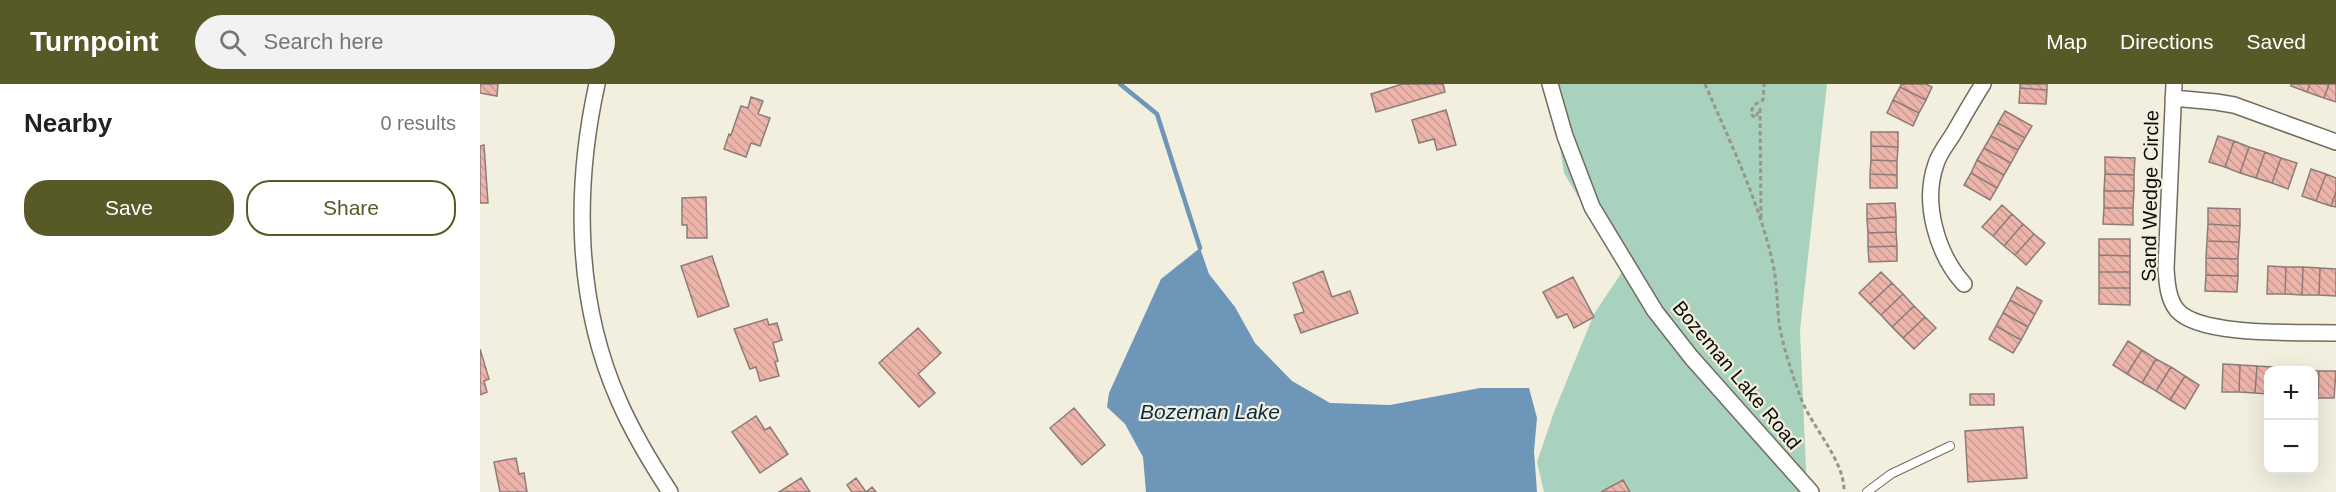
<!DOCTYPE html>
<html lang="en">
<head>
<meta charset="utf-8">
<style>
	:root { --surface:#fff; --page:#f2f2f2; --text:#222; --muted:#767676; --line:#e0e0e0; --accent:#575a27 }
	body { margin:0; font-family:Arial,sans-serif; background:var(--page); color:var(--text) }
	.controls { position:absolute; right:18px; bottom:18px; display:grid; overflow:hidden; border-radius:12px; box-shadow:0 6px 24px #0002 }
	.controls button { width:54px; height:54px; display:grid; place-items:center; padding:0; border:0; border-bottom:2px solid var(--line); background:var(--surface); color:var(--text); font:30px sans-serif }
	.list { margin:0; padding:0; list-style:none }
	h2 { display:flex; justify-content:space-between; align-items:center; height:78px; margin:0; padding:0 24px; font-size:26px }
	h2 small { font-size:20px; font-weight:400; color:var(--muted) }
	.actions { display:flex; gap:12px; padding:18px 24px }
	.actions a { flex:1; padding:14px 0; border:2px solid var(--accent); border-radius:24px; text-align:center; font-size:21px; color:var(--accent) }
	.actions .main { background:var(--accent); color:#fff }
	.icon { flex:none; width:33px; height:33px; fill:none; stroke:currentColor; stroke-width:2; stroke-linecap:round; stroke-linejoin:round }
	.map { position:relative; flex:none; width:1856px; height:408px; overflow:hidden }
	header { display:flex; align-items:center; gap:36px; box-sizing:border-box; height:84px; padding:0 30px; background:var(--accent); color:#fff }
	header strong { font-size:28px }
	nav { display:flex; gap:33px; margin-inline-start:auto; font-size:21px }
	.search { width:420px; height:54px; background:var(--page); display:flex; align-items:center; gap:15px; box-sizing:border-box; padding:0 21px; border-radius:33px; color:var(--muted); font-size:22px }
	main { display:flex }
	aside { flex:1; background:var(--surface) }
	.map>svg:first-child { display:block }
	.green { fill:#a8d1be }
	.water { fill:#6d96b8 }
	.lines { fill:none; stroke-linecap:round; stroke-linejoin:round }
	.stream { stroke:#6d96b8; stroke-width:4.5 }
	.building { fill:url(#building-back-hatch); stroke:#8d7c79; stroke-width:1.5 }
	.service-casing { stroke:#706d5f; stroke-width:10 }
	.minor-casing { stroke:#706d5f; stroke-width:18 }
	.path { stroke:#98968a; stroke-width:3; stroke-dasharray:4.5 3; stroke-linecap:butt }
	.service { stroke:#fff; stroke-width:8 }
	.minor { stroke:#fff; stroke-width:15 }
	.labels { text-anchor:middle; dominant-baseline:central; stroke-width:4.5; stroke-linejoin:round; paint-order:stroke }
	.street-label { font-size:20px; fill:#0d0c07; stroke:#f2efdf }
	.water-label { font-size:21px; font-style:italic; fill:#092c44; stroke:#f2efdf }
</style>
</head>
<body>
<header>
<strong>Turnpoint</strong>
<div class="search"><svg class="icon" aria-label="search" viewBox="0 0 24 24"><circle cx="10" cy="10" r="6"/><path d="M15 15l6 6"/></svg>Search here</div>
<nav><a>Map</a><a>Directions</a><a>Saved</a></nav>
</header>
<main>
<aside>
<h2>Nearby<small>0 results</small></h2>
<ul class="list">
</ul>
<div class="actions"><a class="main">Save</a><a>Share</a></div>
</aside>
<div class="map">
<svg width="1856" height="408" viewBox="0 0 1856 408">
	<defs>
		<pattern id="building-back-hatch" width="6" height="6" patternUnits="userSpaceOnUse" patternTransform="scale(1.5)"><rect width="6" height="6" fill="#edb4aa"/><path d="M-1 5l2 2M0 0l6 6M5-1l2 2" fill="none" stroke="#ca9a91"/></pattern>
	</defs>
	<rect width="100%" height="100%" fill="#f2efdf"/>
	<path class="green" d="M1070,0H1347L1320,246L1327,408H1064L1057,378L1074,328L1114,230L1142,188L1084,89Z"/>
	<path class="water" d="M720,164L729,190L755,223L775,259L812,297L850,319L910,321L1000,304H1049L1057,334L1054,367L1057,408H666L663,373L645,340L627,323L629,309L681,195Z"/>
	<g class="lines">
		<path class="stream" d="M640,0L677,30L720,164"/>
	</g>
	<path class="building" d="M0,0H18L17,12L0,9Z
		M963,0L965,8L896,28L891,10L922,0Z
		M1421,0H1446L1452,3L1446,16L1420,3Z
		M1540,0H1567V6L1540,4Z
		M1811,0H1830L1827,8L1811,2Z
		M1830,0H1849L1844,14L1827,8Z
		M1849,0H1856V18L1844,14Z
		M1420,3L1446,16L1439,29L1413,16Z
		M1540,4L1567,6L1566,20L1539,19Z
		M271,13L283,17L278,30L290,34L280,62L271,59L266,73L244,65L249,50L251,51L261,22L268,24Z
		M1413,16L1439,29L1433,42L1407,29Z
		M966,26L976,61L957,66L954,55L939,59L932,36Z
		M1525,27L1552,42L1545,54L1518,39Z
		M1518,39L1545,54L1538,66L1511,52Z
		M1391,48H1418V63L1391,62Z
		M1511,52L1538,66L1531,79L1504,64Z
		M1738,52L1754,57L1745,83L1729,78Z
		M1754,57L1769,63L1760,89L1745,83Z
		M4,61L8,119H0V62Z
		M1391,62L1418,63L1417,77L1391,76Z
		M1769,63L1785,68L1776,94L1760,89Z
		M1504,64L1531,79L1524,91L1497,76Z
		M1785,68L1801,74L1792,99L1776,94Z
		M1625,73L1655,74L1654,91L1625,90Z
		M1801,74L1817,79L1808,105L1792,99Z
		M1391,76L1417,77V91L1390,90Z
		M1497,76L1524,91L1517,104L1491,89Z
		M1831,85L1846,90L1836,117L1822,112Z
		M1491,89L1517,104L1510,116L1484,101Z
		M1390,90L1417,91V104H1390Z
		M1625,90L1654,91V107H1624Z
		M1846,90L1856,94V108L1851,122L1836,117Z
		M1624,107H1654L1653,124H1624Z
		M1856,108V123L1851,122Z
		M226,113L227,154H207V141H202V114Z
		M1415,119L1416,133L1387,135V120Z
		M1522,121L1532,130L1513,152L1502,143Z
		M1624,124H1653V141L1623,140Z
		M1728,124L1760,125V142L1728,140Z
		M1532,130L1543,140L1524,162L1513,152Z
		M1416,133V148L1388,149L1387,135Z
		M1543,140L1554,150L1535,171L1524,162Z
		M1728,140L1760,142L1759,158L1727,157Z
		M1416,148L1417,162L1388,163V149Z
		M1554,150L1565,159L1546,181L1535,171Z
		M1619,155H1650V172L1619,171Z
		M1727,157L1759,158L1758,175L1726,174Z
		M1417,162V177L1389,178L1388,163Z
		M1619,171L1650,172V188H1619Z
		M232,172L249,222L218,233L201,182Z
		M1726,174L1758,175V192L1726,191Z
		M1788,182L1806,183L1805,210H1787Z
		M1806,183H1823L1822,211L1805,210Z
		M1823,183L1840,184L1839,211H1822Z
		M1840,184L1856,185V212L1839,211Z
		M843,187L852,213L870,207L878,229L821,249L814,231L824,228L813,199Z
		M1401,188L1412,199L1390,220L1379,209Z
		M1619,188H1650V204H1619Z
		M1726,191L1758,192L1757,208L1725,207Z
		M1093,193L1114,233L1094,244L1087,230L1077,234L1063,208Z
		M1412,199L1423,210L1401,231L1390,220Z
		M1537,203L1562,217L1555,230L1530,216Z
		M1619,204H1650V221L1619,220Z
		M1423,210L1434,222L1412,243L1401,231Z
		M1530,216L1555,230L1548,243L1523,229Z
		M1434,222L1445,233L1423,254L1412,243Z
		M1523,229L1548,243L1541,256L1516,242Z
		M1445,233L1456,244L1434,265L1423,254Z
		M287,235L289,241L297,239L302,256L293,259L298,277L295,278L299,292L280,297L276,283L270,285L254,245Z
		M1516,242L1541,256L1533,269L1509,255Z
		M438,244L461,269L438,290L455,309L439,323L399,279Z
		M1648,257L1662,266L1647,290L1633,281Z
		M0,265L9,295L4,297L7,308L0,311Z
		M1662,266L1676,275L1662,299L1647,290Z
		M1676,275L1691,283L1676,307L1662,299Z
		M1743,280L1760,281L1759,308H1742Z
		M1760,281L1777,282L1775,309L1759,308Z
		M1777,282L1793,283V286H1788V310L1775,309Z
		M1691,283L1705,292L1690,316L1676,307Z
		M1793,283H1810V286H1793Z
		M1822,286L1839,287L1838,314L1834,313V286Z
		M1839,287H1856L1854,314H1838Z
		M1705,292L1719,301L1705,325L1690,316Z
		M1490,310H1514V321H1490Z
		M594,324L625,361L602,381L570,344Z
		M276,332L285,346L290,343L308,370L280,389L252,348Z
		M1543,343L1547,394L1488,398L1485,347Z
		M36,374L39,390L44,389L47,408H20L14,378Z
		M321,394L330,408H299Z
		M376,394L386,408L392,403L396,408H372L367,401Z
		M1143,396L1150,408H1121Z"/>
	<g class="lines">
		<defs>
			<path id="service" d="M1387,408L1411,390L1470,362"/>
			<path id="minor" d="M117,0C94,104 95,218 139,317C153,349 171,379 190,408
				M1070,0L1085,52L1112,123L1175,227L1211,273L1331,408
				M1694,0L1686,185C1687,199 1688,215 1697,226C1720,253 1820,248 1856,249
				M1693,14L1736,18L1754,21L1856,58
				M1484,200C1457,170 1442,119 1456,80C1459,70 1466,61 1472,52C1482,35 1492,17 1503,0"/>
		</defs>
		<use href="#service" class="service-casing"/>
		<use href="#minor" class="minor-casing"/>
		<path class="path" d="M1225,0C1250,58 1279,117 1293,180C1297,199 1297,219 1299,239C1303,263 1311,286 1319,309C1329,341 1365,375 1364,408
			M1281,134L1280,25L1275,34L1271,30C1272,22 1276,19 1283,16L1284,0"/>
		<use href="#service" class="service"/>
		<use href="#minor" class="minor"/>
	</g>
	<g class="labels">
		<g class="street-label">
			<text transform="translate(1670 112) rotate(-89)">Sand Wedge Circle</text>
			<text transform="translate(1257 291) rotate(50)">Bozeman Lake Road</text>
		</g>
		<g class="water-label">
			<text x="730" y="327">Bozeman Lake</text>
		</g>
	</g>
</svg>
<div class="controls">
<button>+</button>
<button>−</button>
</div>
</div>
</main>
</body>
</html>
